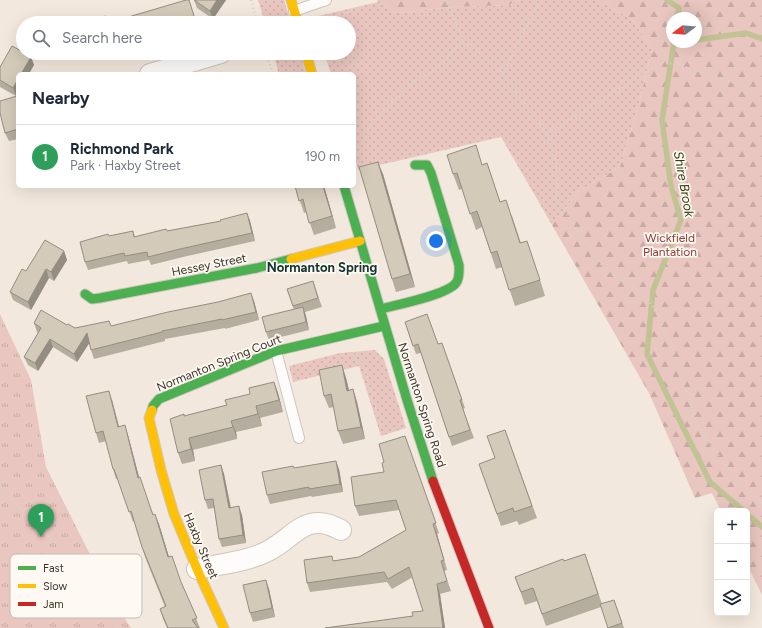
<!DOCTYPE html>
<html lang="en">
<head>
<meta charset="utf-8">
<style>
	:root { --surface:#fff; --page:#f6f6f7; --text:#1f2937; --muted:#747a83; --line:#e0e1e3; --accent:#b45309 }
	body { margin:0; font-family:Figtree,sans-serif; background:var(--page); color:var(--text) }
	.controls { position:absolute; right:12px; bottom:12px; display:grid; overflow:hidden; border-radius:6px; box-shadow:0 4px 16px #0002 }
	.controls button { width:36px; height:36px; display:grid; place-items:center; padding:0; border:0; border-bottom:1px solid var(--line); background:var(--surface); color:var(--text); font:20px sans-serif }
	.compass { position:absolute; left:666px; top:12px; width:36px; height:36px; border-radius:50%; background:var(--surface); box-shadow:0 4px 16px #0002; rotate:254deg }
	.you { position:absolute; left:436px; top:241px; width:14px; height:14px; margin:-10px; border:3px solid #fff; border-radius:50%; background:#1a73e8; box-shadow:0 0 0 6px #1a73e833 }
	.badge { display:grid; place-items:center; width:26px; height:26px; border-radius:50%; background:var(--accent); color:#fff; font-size:13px; font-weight:700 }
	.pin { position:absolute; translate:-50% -33px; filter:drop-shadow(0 1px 2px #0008) }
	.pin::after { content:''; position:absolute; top:21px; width:14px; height:12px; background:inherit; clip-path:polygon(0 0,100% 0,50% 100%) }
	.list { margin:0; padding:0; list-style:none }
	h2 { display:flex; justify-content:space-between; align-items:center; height:52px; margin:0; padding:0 16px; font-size:17px }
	h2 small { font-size:13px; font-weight:400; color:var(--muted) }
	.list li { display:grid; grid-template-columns:26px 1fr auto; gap:12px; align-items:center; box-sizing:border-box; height:64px; padding:0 16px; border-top:1px solid var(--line) }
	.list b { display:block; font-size:15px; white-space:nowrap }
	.list p { margin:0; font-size:13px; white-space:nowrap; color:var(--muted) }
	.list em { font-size:13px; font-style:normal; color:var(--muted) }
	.icon { flex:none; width:22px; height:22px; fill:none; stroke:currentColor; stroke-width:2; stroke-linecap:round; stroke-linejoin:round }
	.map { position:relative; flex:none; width:762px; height:628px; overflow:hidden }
	.search { position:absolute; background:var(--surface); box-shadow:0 4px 16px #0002; left:16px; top:16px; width:340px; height:44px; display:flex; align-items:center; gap:10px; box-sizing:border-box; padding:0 14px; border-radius:22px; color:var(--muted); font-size:15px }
	.panel { position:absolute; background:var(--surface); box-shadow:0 4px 16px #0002; left:16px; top:72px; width:340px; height:116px; border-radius:6px }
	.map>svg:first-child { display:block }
	.grass { fill:url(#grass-dots) }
	.forest { fill:url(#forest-firs); fill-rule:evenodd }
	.park { fill:url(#park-tufts) }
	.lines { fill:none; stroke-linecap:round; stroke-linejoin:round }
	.stream { stroke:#c1c394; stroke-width:5.5 }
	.lane-casing { stroke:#cfc6bc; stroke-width:12 }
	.street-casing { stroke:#cfc6bc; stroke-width:22 }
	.fast-casing { stroke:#cfc6bc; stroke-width:11 }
	.slow-casing { stroke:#cfc6bc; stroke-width:11 }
	.jam-casing { stroke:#cfc6bc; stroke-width:11 }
	.path { stroke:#d8d4d1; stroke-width:2.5; stroke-dasharray:1 3; stroke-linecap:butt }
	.lane { stroke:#fdfcfa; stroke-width:10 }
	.street { stroke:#fdfcfa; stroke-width:20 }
	.fast { stroke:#4caf50; stroke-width:9 }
	.slow { stroke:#ffc107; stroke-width:9 }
	.jam { stroke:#c62828; stroke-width:9 }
	.wall { fill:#b5ae9f }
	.shaded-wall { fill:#948d82 }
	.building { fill:#d3cab9; stroke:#948d82 }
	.labels { text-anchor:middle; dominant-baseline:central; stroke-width:3.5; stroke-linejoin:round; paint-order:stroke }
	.park-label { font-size:12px; fill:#8d3936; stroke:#fef9f3 }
	.street-label { font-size:12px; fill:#3c3228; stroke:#fef9f3 }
	.water-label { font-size:13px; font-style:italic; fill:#373c09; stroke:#fef9f3 }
	.neighbourhood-label { font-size:13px; font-weight:bold; fill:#143530; stroke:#fef9f3 }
	.key { fill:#fef9f3; stroke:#c4bdb6; stroke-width:1 }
	.key-label { font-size:11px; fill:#3c3228 }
</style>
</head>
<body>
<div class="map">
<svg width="762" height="628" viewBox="0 0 762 628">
	<defs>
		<pattern id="grass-dots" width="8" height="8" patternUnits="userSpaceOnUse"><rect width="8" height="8" fill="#e9c6bf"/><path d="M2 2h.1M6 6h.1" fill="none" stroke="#c9aba4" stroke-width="1.8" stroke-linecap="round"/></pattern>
		<pattern id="forest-firs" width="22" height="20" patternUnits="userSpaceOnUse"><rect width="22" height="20" fill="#e9c6bf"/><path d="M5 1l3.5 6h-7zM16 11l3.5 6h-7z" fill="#c9aba4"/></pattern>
		<pattern id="park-tufts" width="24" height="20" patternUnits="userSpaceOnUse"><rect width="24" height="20" fill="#e9c6bf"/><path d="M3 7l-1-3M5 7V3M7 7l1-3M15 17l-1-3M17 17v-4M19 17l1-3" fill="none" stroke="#c9aba4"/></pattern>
	</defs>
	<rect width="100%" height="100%" fill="#f3e8dd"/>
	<path class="grass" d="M258,0H284L291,23H265Z
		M517,0H597L633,20L652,50L639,103L620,167L579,191L552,225L501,137L358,170L354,153V74H331L324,53H349V23H316L314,17L378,2L398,13L453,7L509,5Z
		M273,53H300L306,74H279Z
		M375,350L384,359L406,428L381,436L359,366L293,382L289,366L340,353Z"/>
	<path class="forest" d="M377,0H517L509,5L453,7L398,13L378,2Z
		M597,0H762V595L747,564V511H721L712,493L695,498L649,393L552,225L579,191L620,167L639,103L652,50L633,20ZM672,18H696V42H672Z"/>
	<path class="park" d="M0,314L31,380L46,467L116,606L131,628H0Z"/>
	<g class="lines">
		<path class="stream" d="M667,0L679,8L678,18
			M696,40L746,33L762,39
			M674,42L662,120L671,186L681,220L653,290L647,354L710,482L744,511
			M747,514L762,527"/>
		<defs>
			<path id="lane" d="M294,11L326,0
				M276,351L299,438"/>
			<path id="street" d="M150,74L221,53
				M197,569C220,564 247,562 268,551C295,537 306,510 341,530"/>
			<path id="fast" d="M344,186L407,400L433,481
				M85,294L92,299L100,298L257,268L291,259
				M380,309C396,305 447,295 456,283C460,278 459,271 459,265L431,173L427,165H415
				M152,410L153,406L159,399L276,351L384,326"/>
			<path id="slow" d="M291,0L298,23
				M306,53L312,74
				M291,259L360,241
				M152,410L149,418L161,470L174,514L197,569L224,628"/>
			<path id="jam" d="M433,481L489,628"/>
		</defs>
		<use href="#lane" class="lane-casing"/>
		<use href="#street" class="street-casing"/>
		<use href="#fast" class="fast-casing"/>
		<use href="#slow" class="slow-casing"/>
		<use href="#jam" class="jam-casing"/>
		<path class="path" d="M251,0L257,23
			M445,0L463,39L503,73L547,134L558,170L556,198L604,269L645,295L657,313L671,344L699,428L720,458L755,499L762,503
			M266,53L273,74
			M503,73L540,0
			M547,134L662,62L679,65L762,91
			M354,158L356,157L372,122L406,86L421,78L441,65L463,39
			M353,354L360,358L365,370L381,426
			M0,488L70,558L119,628"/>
		<use href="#lane" class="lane"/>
		<use href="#street" class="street"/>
		<use href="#fast" class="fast"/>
		<use href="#slow" class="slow"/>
		<use href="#jam" class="jam"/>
	</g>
	<path class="wall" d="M189,0L196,23H80L106,16L108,23Z
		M194,0H226L213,19L197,8Z
		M39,53H62L41,60Z
		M31,57L34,65L18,74V93L16,96L0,87V67Z
		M18,100V139L9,141L5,133Z
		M487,163L500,202L512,216L521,243L527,241L545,296L515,306L502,267L496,269L482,227L476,230L462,189L459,190L453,174Z
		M383,174L415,287L396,292L392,279Z
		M295,186H324L336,228L314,235L306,212L304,213Z
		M247,213L250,221L255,241L183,257L151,265L149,260L128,264L127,261L88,270L85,262L109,236L133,231L135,237L221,221Z
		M64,251L67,260L54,281L49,278L31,310L13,300L10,292L26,271Z
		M313,281L322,307L305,312L309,330L269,340L266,332L294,310L287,289Z
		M254,301L259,320L225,329V328L165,339V341L94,359L91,350L89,343L77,362L53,347L38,371L28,365L24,357L38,333L37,332L34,323L67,325L75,328L111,326Z
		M405,322L438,344L442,343L465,408L463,409L474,438L452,446L421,353L416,354Z
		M342,365L346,378L349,390L353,389L357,402L365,439L343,444L338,431L334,407L329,408L324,396Z
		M274,382L278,393L283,412L260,418L262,426L236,432L237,439L193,450L195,461L182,464L178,453L184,414V416L227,405Z
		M112,400L119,426L128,435L139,478L153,515L159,524L169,557L181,583L200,628H167L163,619L160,609L165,607L145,557L142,547L134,521L133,522L118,478L116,479L113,469L106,441L99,443L96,433Z
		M505,430L537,518L519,525L517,521L501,526L479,464L495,458Z
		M405,436L439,533L437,534L447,570L444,571L451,591L440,594L445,628H325L413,616L423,611L413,577L392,589L387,582L310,592L307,583L334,561L359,557L406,530L399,510L359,516L355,506L384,472V462Z
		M221,465L224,474L231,507L242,515L246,543L222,547L219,539L214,508L208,509L205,500Z
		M294,468L339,469L343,492L312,497L311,496L270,504L267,495Z
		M585,554L602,604L614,600L624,628H608L601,607L546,626L537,601L525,605L515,577Z
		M269,589L275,617L253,622L250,613Z"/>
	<path class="shaded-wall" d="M217,0H226L213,19L210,11Z
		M31,57L34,65L29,74H21Z
		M18,79V93L16,96L13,88Z
		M378,162L383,174L415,287L410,274Z
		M323,186H324L336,228L332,216Z
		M247,213L250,221L255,241L252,233Z
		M527,241L532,257L545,296L540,280Z
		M64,251L67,260L54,281L51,272Z
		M46,269L49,278L31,310L28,302Z
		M251,293L254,301L259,320L256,312Z
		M303,307L306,316L309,330L306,322Z
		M87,333L90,342L77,362L74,354Z
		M50,339L53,347L38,371L35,363Z
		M342,365L346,378L352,403L347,391Z
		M274,382L278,393L283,412L279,400Z
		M353,389L357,402L365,439L361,427Z
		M109,391L112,400L121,436L118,427Z
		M256,406L260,418L262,426L258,414Z
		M231,421L236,432L237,439Z
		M125,425L128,435L142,488L138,478Z
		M189,438L193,450L195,461L191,449Z
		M336,461L339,469L343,492L340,484Z
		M221,465L224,474L232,516L229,508Z
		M239,506L242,515L246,543L243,535Z
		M155,514L159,524L172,567L168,557Z
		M433,524L437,534L447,570L444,560Z
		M266,580L269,589L275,617L272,608Z
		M437,584L440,594L445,628H443Z"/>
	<path class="building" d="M186,0H189L195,19L182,23H80L106,16L108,23Z
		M194,0H217L210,11Z
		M12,46L23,52V53H25L31,57L21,74H18V79L13,88L0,80V67Z
		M17,96L18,101V129L5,133L0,113V101Z
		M476,145L482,165L487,163L500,202L506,200L520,243L527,241L540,280L509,290L497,251L491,253L477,211L470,214L457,173L453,174L447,155Z
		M378,162L410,274L392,279L359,167Z
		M295,186H323L332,216L309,223L303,199L299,201Z
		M247,213L252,233L180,249L148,257L147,252L125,256L124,253L85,262L80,242L108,234L109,236L133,231L134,237L166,229L167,231L221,221L220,220Z
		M45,240L64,251L51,272L46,269L28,302L10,292L22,269L26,271Z
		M313,281L318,298L293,306L287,289Z
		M251,293L256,312L222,320V319L162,331V332L91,350L87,333L74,354L50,339L35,363L24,357L41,328L34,323L41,310L67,325L68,324L75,328L109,321L111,326L168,312L218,302Z
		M303,307L306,322L266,332L262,317Z
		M427,314L438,344L442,343L462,400H460L470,430L449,437L418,344L413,346L405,322Z
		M342,365L347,391L353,389L361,427L338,431L331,394L324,396L319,370Z
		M274,382L279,400L256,406L258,414L231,421L233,427L189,438L191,449L178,453L170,419L184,414V416L227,405L225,400L250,394L249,388Z
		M109,391L118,427L125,425L138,478L140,477L153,515L155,514L168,557L172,556L181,582L197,618L192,620L198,628H168L160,609L166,606L142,547L131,511L129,512L114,469H113L103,431L96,433L86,396Z
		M505,430L532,506L514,512L513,508L497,514L479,464L495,458L487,436Z
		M405,436L436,523L433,524L444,560L441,561L447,581L437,584L443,628H325L413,616L412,612L423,611L409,567L388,579L384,572L307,583L304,560L332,556L333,561L359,557L406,530L396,500L355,506L351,477L384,472L382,463L384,462L379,444Z
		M336,461L340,484L309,489V487L267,495L262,472L293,466L294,468Z
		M221,465L229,508L239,506L243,535L219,539L213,499L205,500L199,470Z
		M585,554L598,594L542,614L533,588L521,592L515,577L563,559L564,561Z
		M266,580L272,608L250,613L243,585Z
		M614,600L622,623L608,628L600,604Z"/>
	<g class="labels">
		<g class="park-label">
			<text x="670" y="238">Wickfield<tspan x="670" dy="14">Plantation</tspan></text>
		</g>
		<g class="street-label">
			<text transform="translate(209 265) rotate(-11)">Hessey Street</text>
			<text transform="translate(219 363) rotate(-22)">Normanton Spring Court</text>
			<text transform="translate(422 405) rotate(72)">Normanton Spring Road</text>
			<text transform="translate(201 546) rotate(67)">Haxby Street</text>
		</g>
		<g class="water-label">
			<text transform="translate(684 184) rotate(80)">Shire Brook</text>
		</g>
		<g class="neighbourhood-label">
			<text x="322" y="267">Normanton Spring</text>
		</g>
	</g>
	<rect x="10" y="554" width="132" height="64" rx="6" class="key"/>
	<rect x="18" y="566" width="18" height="4" fill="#4caf50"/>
	<rect x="18" y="584" width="18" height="4" fill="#ffc107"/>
	<rect x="18" y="602" width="18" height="4" fill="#c62828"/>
	<g class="key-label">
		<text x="43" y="572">Fast</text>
		<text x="43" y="590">Slow</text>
		<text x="43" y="608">Jam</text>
	</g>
</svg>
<div class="controls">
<button>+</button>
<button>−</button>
<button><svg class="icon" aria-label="layers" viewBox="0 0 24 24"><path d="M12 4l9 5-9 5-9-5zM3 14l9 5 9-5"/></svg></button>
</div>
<svg class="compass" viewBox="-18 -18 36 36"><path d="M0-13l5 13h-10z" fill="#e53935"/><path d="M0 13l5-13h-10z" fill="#747a83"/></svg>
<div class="you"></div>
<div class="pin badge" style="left:41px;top:537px;background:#2e9e5b">1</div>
<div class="search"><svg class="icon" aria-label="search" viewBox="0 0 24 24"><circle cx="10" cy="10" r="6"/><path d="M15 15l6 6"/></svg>Search here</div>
<section class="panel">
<h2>Nearby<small></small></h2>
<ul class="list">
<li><span class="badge" style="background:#2e9e5b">1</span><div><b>Richmond Park</b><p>Park · Haxby Street</p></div><em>190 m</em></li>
</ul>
</section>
</div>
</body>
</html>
